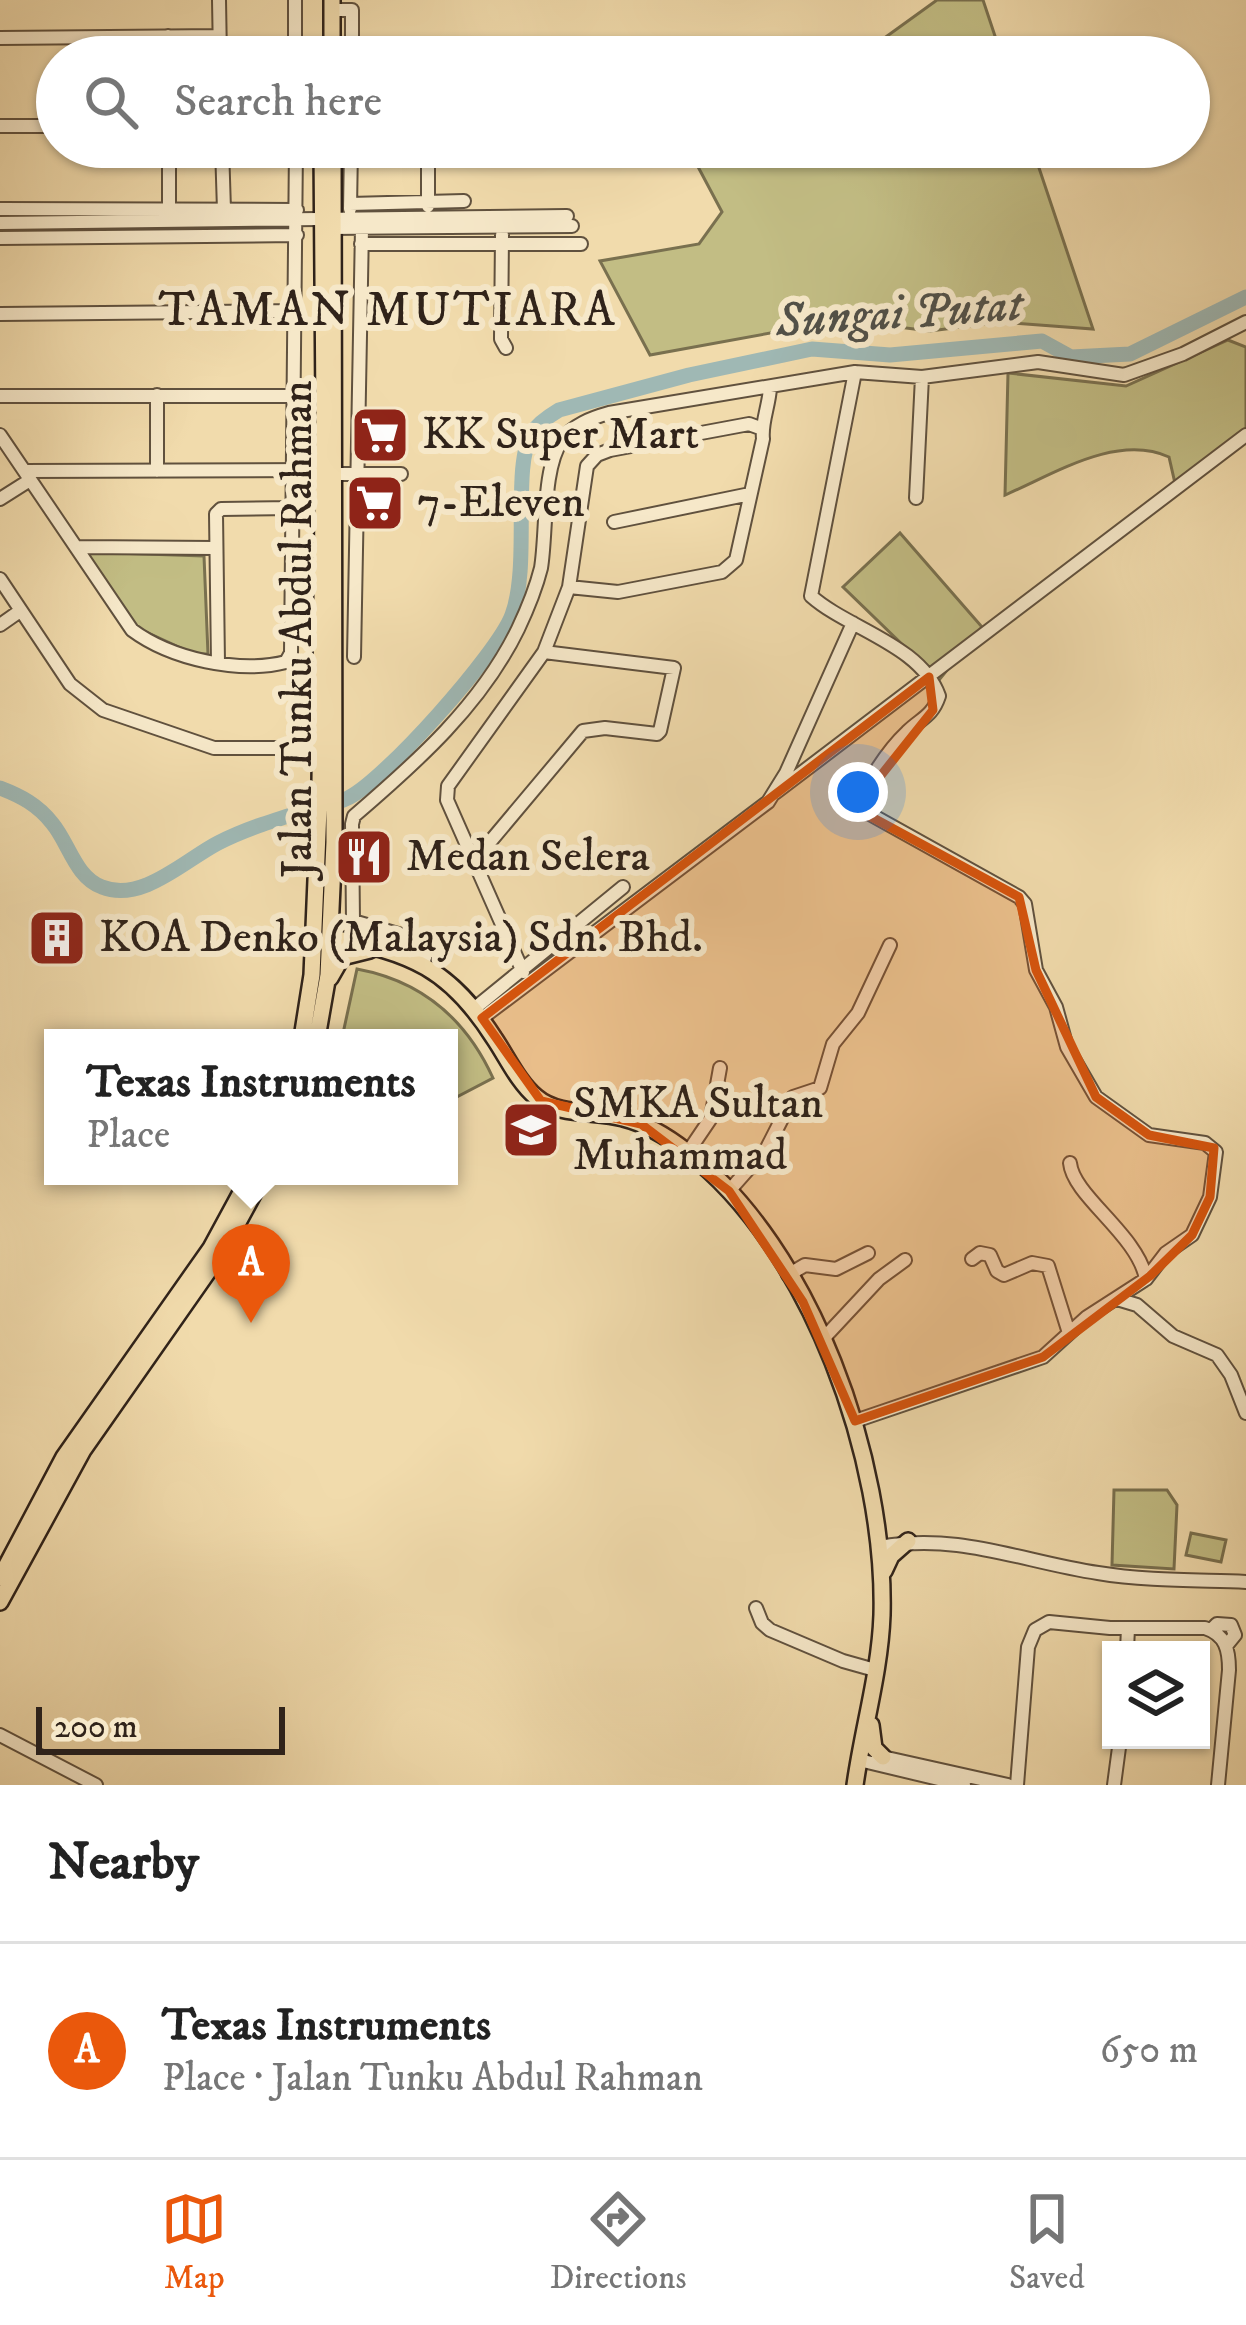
<!DOCTYPE html>
<html lang="en">
<head>
<meta charset="utf-8">
<style>
	:root { --surface:#fff; --page:#f6f6f6; --text:#222; --muted:#767676; --line:#e0e0e0; --accent:#ea580c }
	body { margin:0; font-family:"IM FELL DW Pica",serif; background:var(--page); color:var(--text) }
	.controls { position:absolute; right:36px; bottom:36px; display:grid; overflow:hidden; border-radius:0px; box-shadow:0 3px 9px #0004 }
	.controls button { width:108px; height:108px; display:grid; place-items:center; padding:0; border:0; border-bottom:3px solid var(--line); background:var(--surface); color:var(--text); font:60px sans-serif }
	.scale { position:absolute; left:36px; bottom:30px; width:249px; box-sizing:border-box; padding-left:12px; border:6px solid #30231a; border-top:0; font-size:33px; line-height:42px; white-space:nowrap; color:#30231a; -webkit-text-stroke:9px #f6e8c9; paint-order:stroke }
	.you { position:absolute; left:858px; top:792px; width:42px; height:42px; margin:-30px; border:9px solid #fff; border-radius:50%; background:#1a73e8; box-shadow:0 0 0 18px #1a73e833 }
	.badge { display:grid; place-items:center; width:78px; height:78px; border-radius:50%; background:var(--accent); color:#fff; font-size:39px; font-weight:700 }
	.pin { position:absolute; translate:-50% -99px; filter:drop-shadow(0 3px 6px #0008) }
	.pin::after { content:''; position:absolute; top:63px; width:42px; height:36px; background:inherit; clip-path:polygon(0 0,100% 0,50% 100%) }
	.popup { position:absolute; left:44px; top:1029px; width:414px; height:156px; box-sizing:border-box; display:grid; place-content:center; border-radius:0px; background:var(--surface); filter:drop-shadow(0 3px 9px #0005); font-size:39px; white-space:nowrap; color:var(--muted) }
	.popup b { font-size:45px; color:var(--text) }
	.popup::after { content:''; position:absolute; left:50%; top:100%; margin-left:-24px; border:24px solid transparent; border-top-color:var(--surface) }
	.list { margin:0; padding:0; list-style:none }
	h2 { display:flex; justify-content:space-between; align-items:center; height:156px; margin:0; padding:0 48px; font-size:51px }
	h2 small { font-size:39px; font-weight:400; color:var(--muted) }
	.list li { display:grid; grid-template-columns:78px 1fr auto; gap:36px; align-items:center; box-sizing:border-box; height:216px; padding:0 48px; border-top:3px solid var(--line) }
	.list b { display:block; font-size:45px; white-space:nowrap }
	.list p { margin:0; font-size:39px; white-space:nowrap; color:var(--muted) }
	.list em { font-size:39px; font-style:normal; color:var(--muted) }
	.icon { flex:none; width:66px; height:66px; fill:none; stroke:currentColor; stroke-width:2; stroke-linecap:round; stroke-linejoin:round }
	.map { position:relative; flex:none; width:1246px; height:1785px; overflow:hidden }
	.search { position:absolute; background:var(--surface); box-shadow:0 3px 9px #0004; left:36px; right:36px; top:36px; height:132px; display:flex; align-items:center; gap:30px; box-sizing:border-box; padding:0 42px; border-radius:66px; color:var(--muted); font-size:45px }
	.sheet { height:372px; background:var(--surface) }
	nav { display:flex; justify-content:space-around; align-items:center; box-sizing:border-box; height:168px; border-top:3px solid var(--line); background:var(--surface); font-size:33px; color:var(--muted) }
	nav a { display:grid; justify-items:center; gap:6px }
	nav .on { color:var(--accent) }
	.map>svg:first-child { display:block }
	.green { fill:#c2bd84; stroke:#79704f; stroke-width:3 }
	.lines { fill:none; stroke-linecap:round; stroke-linejoin:round }
	.river { stroke:#9fb8b4; stroke-width:15 }
	.minor-casing { stroke:#60513e; stroke-width:16 }
	.major-casing { stroke:#30231a; stroke-width:20 }
	.minor { stroke:#f6e8c9; stroke-width:12 }
	.major { stroke:#f1dbac; stroke-width:15 }
	.marked { fill:#d6540d; fill-opacity:0.2; stroke:#d6540d; stroke-width:9; stroke-linejoin:round }
	.labels { text-anchor:middle; dominant-baseline:central; stroke-width:12; stroke-linejoin:round; paint-order:stroke }
	.poi-label { font-size:45px; fill:#30231a; stroke:#f6e8c9; text-anchor:start }
	.street-label { font-size:45px; fill:#30231a; stroke:#f6e8c9 }
	.neighbourhood-label { font-size:48px; letter-spacing:3px; fill:#30231a; stroke:#f6e8c9 }
	.water-label { font-size:48px; font-style:italic; fill:#515048; stroke:#f6e8c9 }
</style>
</head>
<body>
<div class="map">
<svg width="1246" height="1785" viewBox="0 0 1246 1785">
	<rect width="100%" height="100%" fill="#f1dbac"/>
	<filter id="stains"><feTurbulence type="fractalNoise" baseFrequency=".00167" numOctaves="4"/><feColorMatrix values="0 0 0 0 .2 0 0 0 0 .09 0 0 0 0 .02 0 0 0 .5 -.17"/></filter>
	<radialGradient id="worn" r=".72"><stop offset=".6" stop-color="#630" stop-opacity="0"/><stop offset="1" stop-color="#630" stop-opacity=".3"/></radialGradient>
	<path class="green" d="M937,0H983L1002,57H858Z
		M721,147H1032L1093,329L1001,322L930,331L842,320L650,355L600,261L699,244L722,212L696,163Z
		M1228,340L1246,347V435L1177,492L1169,457C1117,433 1054,474 1005,495L1008,373L1126,386Z
		M900,533L982,627L939,680L843,587Z
		M85,552L204,556L208,654H194L131,625Z
		M357,969C422,981 466,1019 493,1078L449,1101V1038H342Z
		M1114,1490H1167L1177,1505L1174,1569L1112,1565Z
		M1191,1533L1226,1540L1221,1562L1186,1555Z"/>
	<g class="lines">
		<path class="river" d="M0,788C21,796 38,805 52,823C69,843 75,877 102,887C142,903 185,860 218,843C245,829 275,820 304,811C318,806 335,805 348,798C384,781 498,653 512,615C531,564 511,467 532,433C538,423 549,416 559,410L689,375L812,349L890,355L1042,341L1071,357L1130,354L1246,297"/>
		<defs>
			<path id="minor" d="M219,0L220,57
				M295,0V57
				M331,10H352V57
				M168,36V57
				M0,38L219,36
				M0,126H57
				M169,147V215
				M222,147L224,210
				M428,147V206
				M350,204L464,201
				M0,209L297,210
				M350,209L351,147
				M0,223L567,216
				M328,228L572,226
				M502,235L501,339L506,348
				M0,238L297,235
				M361,244H581
				M0,314L296,311
				M157,395V471
				M0,396H294
				M0,435L132,630C171,659 239,674 286,662L291,653L296,147
				M25,471L323,470
				M335,474H401
				M916,498L922,377
				M0,499L30,480
				M614,522L750,494
				M78,547L215,548
				M0,579L70,684L103,710L214,748H320
				M569,587L618,592L722,572L736,560L763,439C761,423 769,406 770,388
				M0,625L20,611
				M354,657L362,228
				M218,663L216,514L221,509L293,508
				M775,793L1246,435
				M474,861L583,731L605,728L657,734L660,731L674,668L544,652
				M423,965L429,943L353,921L352,824L354,816C417,762 481,705 518,629C527,610 536,588 541,568C547,532 542,469 562,440C573,425 591,418 609,413L855,372L922,377L1038,362L1124,375L1183,354L1246,322
				M523,972L447,800L448,786L544,652L569,587L587,466L597,455L610,450L749,424L760,428
				M475,1008L623,887
				M482,1018L768,802L786,773L853,623
				M688,1152L711,1118L720,1068
				M1070,1163C1073,1196 1138,1235 1146,1279
				M729,1191L767,1148L793,1097L820,1088L833,1044L858,1013L890,945
				M972,1259L980,1253L990,1255L997,1271L1004,1275L1032,1263L1048,1266L1069,1333
				M788,1275L805,1265L836,1269L868,1253
				M1117,1299L1137,1305L1173,1336L1217,1355L1231,1375L1246,1413
				M823,1339L879,1279L905,1260
				M855,1421L1043,1357L1087,1317L1146,1279L1166,1253L1192,1235L1210,1197L1216,1152L1205,1143L1149,1135L1096,1097L1067,1047L1056,1007L1036,970L1025,904L1019,897L861,809C863,785 889,749 907,732C921,718 932,717 939,696C921,645 848,629 811,596L855,372
				M880,1547C958,1532 1023,1562 1098,1573C1146,1581 1197,1580 1246,1582
				M756,1608L762,1623L770,1630L843,1661L875,1670
				M1211,1630L1217,1624L1231,1625L1235,1635L1226,1646
				M1127,1650L1128,1628
				M0,1735L96,1785
				M878,1756L1008,1785
				M859,1760L964,1785
				M1017,1785L1028,1647L1035,1630L1049,1622L1110,1628H1205C1226,1635 1229,1650 1229,1670L1218,1785
				M1114,1785L1120,1740"/>
			<path id="major" d="M332,0V57
				M331,938C411,952 450,969 494,1038C507,1057 518,1082 536,1097C559,1117 596,1110 623,1118C647,1124 668,1137 687,1152C812,1248 886,1461 882,1615C880,1672 863,1728 855,1785
				M330,978L342,957L370,950
				M302,1038L312,975L320,785L324,410L322,147
				M317,1038L328,975L334,842L333,147
				M884,1571L891,1556L908,1541
				M0,1578L64,1457L211,1248L250,1176
				M0,1602L83,1450L223,1250L263,1176
				M871,1725L874,1748L883,1757"/>
		</defs>
		<use href="#minor" class="minor-casing"/>
		<use href="#major" class="major-casing"/>
		<use href="#minor" class="minor"/>
		<use href="#major" class="major"/>
	</g>
	<path class="marked" d="M929,677L933,710L855,808L1019,897L1036,970L1096,1097L1149,1135L1214,1148L1210,1197L1192,1235L1150,1276L1043,1357L855,1421L803,1302L729,1191L641,1124L541,1101L482,1018Z"/>
	<defs>
		<symbol id="supermarket-square" viewBox="-11 -11 22 22"><rect x="-9" y="-9" width="18" height="18" rx="4" fill="#8f2418" stroke="#f6e8c9"/><path d="M-6-5.5h2.5l.6 2H6L4.5 2H-2.5L-4.4-4H-6ZM-1.5 3.2a1.3 1.3 0 1 0 .1 0ZM3 3.2a1.3 1.3 0 1 0 .1 0Z" fill="#fff"/></symbol>
		<symbol id="restaurant-square" viewBox="-11 -11 22 22"><rect x="-9" y="-9" width="18" height="18" rx="4" fill="#8f2418" stroke="#f6e8c9"/><path d="M-5-6h1v4h1v-4h1v4h1v-4h1v5L-1.5 .5V6h-2V.5L-5-1ZM5-6V6H3V1.5H1.5Q1.5-4 5-6Z" fill="#fff"/></symbol>
		<symbol id="building-square" viewBox="-11 -11 22 22"><rect x="-9" y="-9" width="18" height="18" rx="4" fill="#8f2418" stroke="#f6e8c9"/><path d="M-4-6H4V6H1V3H-1V6H-4ZM-2.5-4.3h1.7v1.8h-1.7ZM.8-4.3h1.7v1.8H.8ZM-2.5-1h1.7V.8h-1.7ZM.8-1h1.7V.8H.8Z" fill="#fff"/></symbol>
		<symbol id="school-square" viewBox="-11 -11 22 22"><rect x="-9" y="-9" width="18" height="18" rx="4" fill="#8f2418" stroke="#f6e8c9"/><path d="M0-5L7-2L0 1L-7-2ZM-4 1L0 2.5L4 1V4Q0 6-4 4Z" fill="#fff"/></symbol>
	</defs>
	<g fill-rule="evenodd">
		<use href="#supermarket-square" x="347" y="402" width="66" height="66"/>
		<use href="#supermarket-square" x="342" y="470" width="66" height="66"/>
		<use href="#restaurant-square" x="331" y="824" width="66" height="66"/>
		<use href="#building-square" x="24" y="905" width="66" height="66"/>
		<use href="#school-square" x="498" y="1097" width="66" height="66"/>
	</g>
	<g class="labels">
		<g class="poi-label">
			<text x="422" y="435">KK Super Mart</text>
			<text x="417" y="503">7-Eleven</text>
			<text x="406" y="857">Medan Selera</text>
			<text x="99" y="938">KOA Denko (Malaysia) Sdn. Bhd.</text>
			<text x="573" y="1104">SMKA Sultan<tspan x="573" dy="52">Muhammad</tspan></text>
		</g>
		<g class="street-label">
			<text transform="translate(298 629) rotate(-90)">Jalan Tunku Abdul Rahman</text>
		</g>
		<g class="neighbourhood-label">
			<text x="388" y="311">TAMAN MUTIARA</text>
		</g>
		<g class="water-label">
			<text transform="translate(899 314) rotate(-4)">Sungai Putat</text>
		</g>
	</g>
	<rect width="100%" height="100%" filter="url(#stains)"/>
	<rect width="100%" height="100%" fill="url(#worn)"/>
</svg>
<div class="controls">
<button><svg class="icon" aria-label="layers" viewBox="0 0 24 24"><path d="M12 4l9 5-9 5-9-5zM3 14l9 5 9-5"/></svg></button>
</div>
<div class="scale">200 m</div>
<div class="you"></div>
<div class="pin badge" style="left:251px;top:1323px">A</div>
<div class="popup"><b>Texas Instruments</b>Place</div>
<div class="search"><svg class="icon" aria-label="search" viewBox="0 0 24 24"><circle cx="10" cy="10" r="6"/><path d="M15 15l6 6"/></svg>Search here</div>
</div>
<section class="sheet">
<h2>Nearby<small></small></h2>
<ul class="list">
<li><span class="badge">A</span><div><b>Texas Instruments</b><p>Place · Jalan Tunku Abdul Rahman</p></div><em>650 m</em></li>
</ul>
</section>
<nav>
<a class="on"><svg class="icon" aria-label="map" viewBox="0 0 24 24"><path d="M3 6l6-2 6 2 6-2v14l-6 2-6-2-6 2zM9 4v14M15 6v14"/></svg>Map</a>
<a><svg class="icon" aria-label="directions" viewBox="0 0 24 24"><path d="M12 3l9 9-9 9-9-9zM9 14v-3h6M13 9l2 2-2 2"/></svg>Directions</a>
<a><svg class="icon" aria-label="saved" viewBox="0 0 24 24"><path d="M7 4h10v16l-5-4-5 4z"/></svg>Saved</a>
</nav>
</body>
</html>
